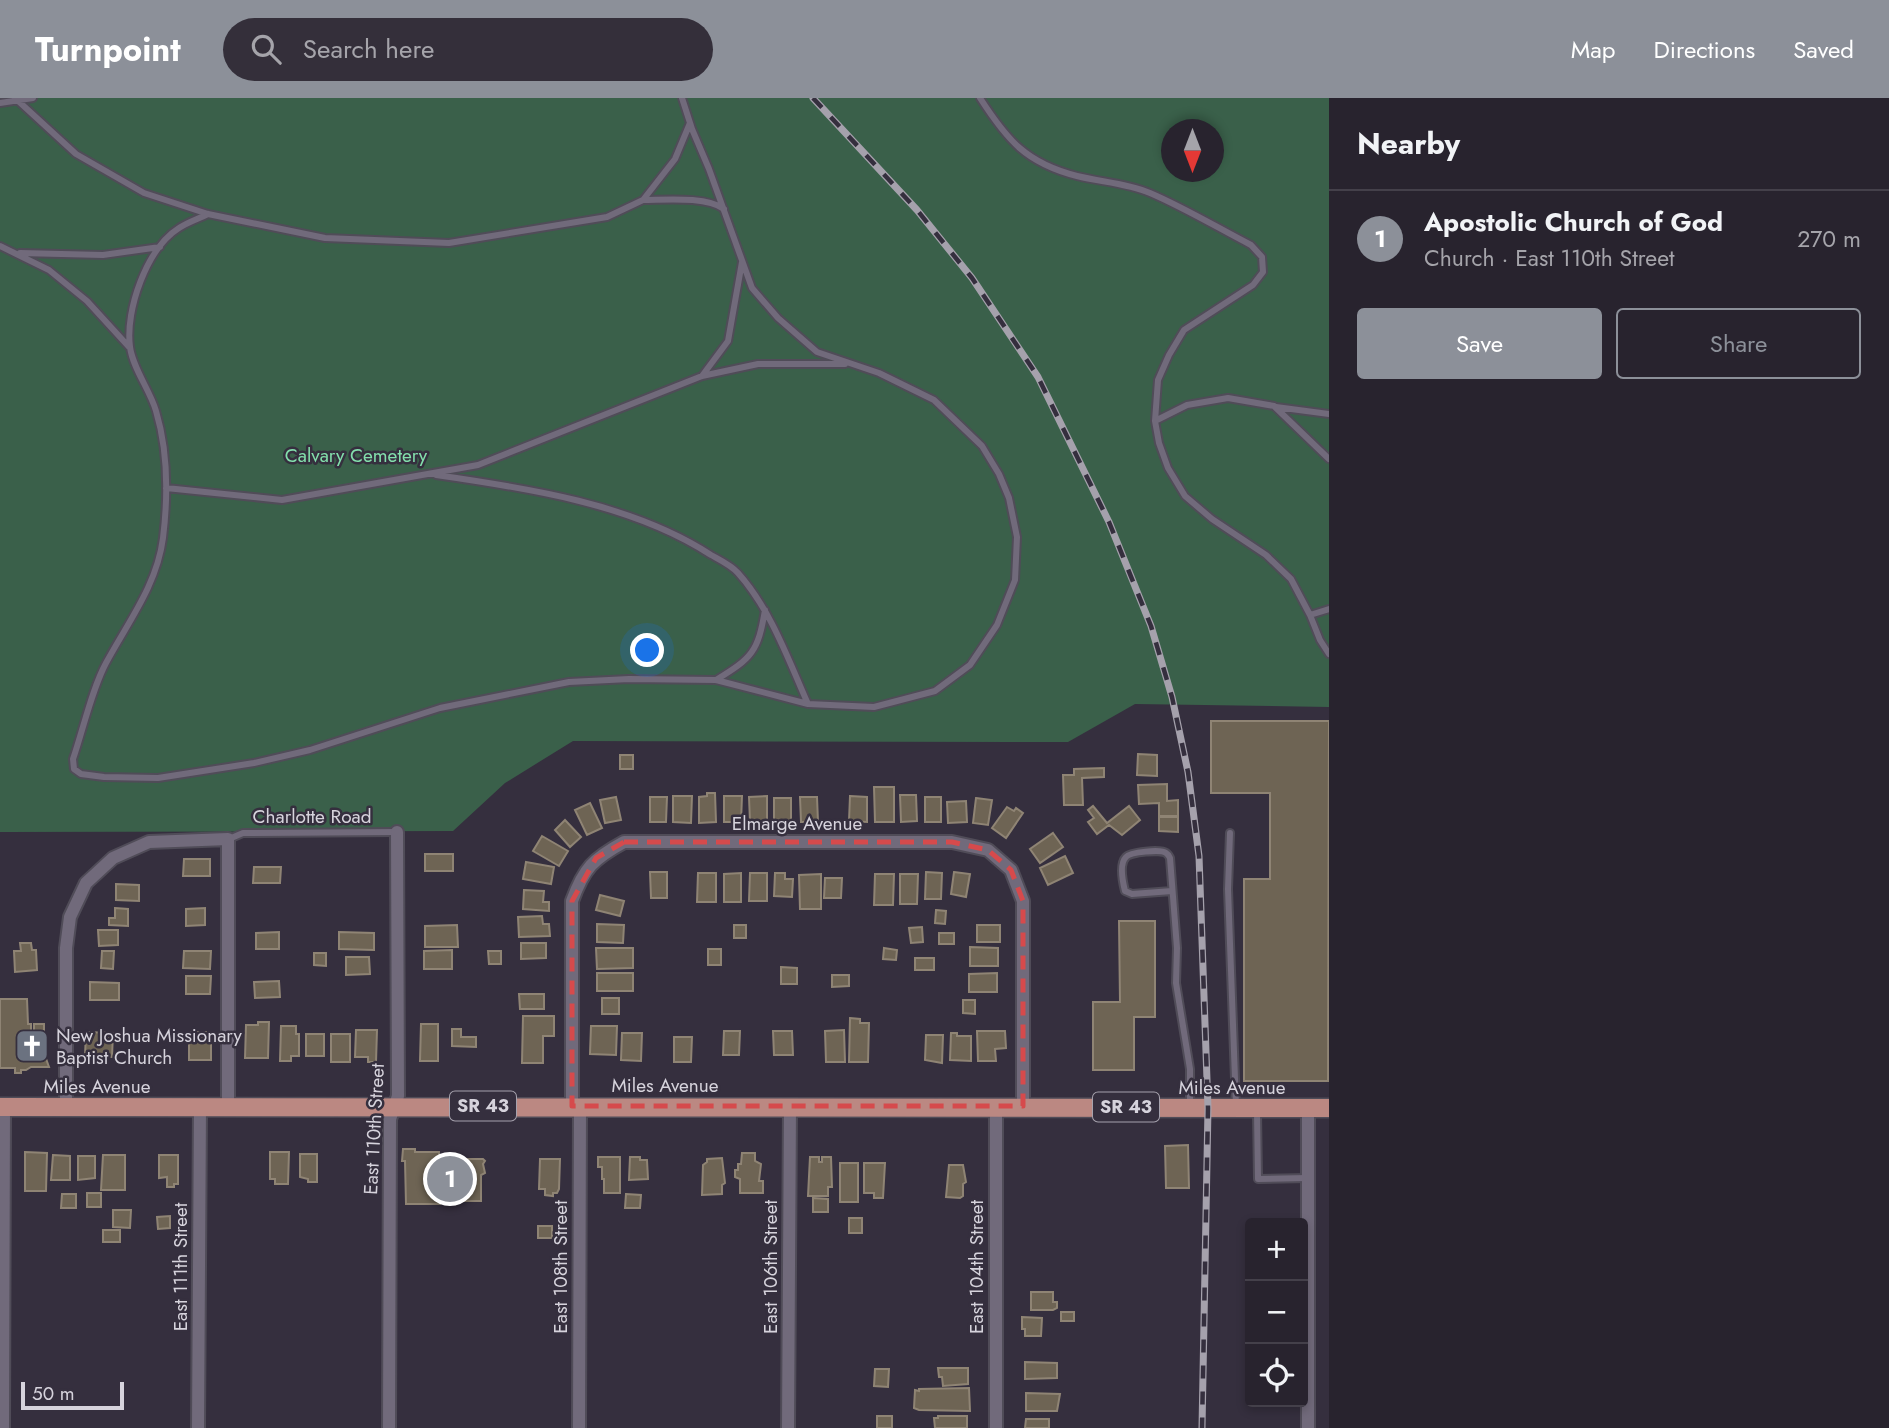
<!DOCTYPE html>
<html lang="en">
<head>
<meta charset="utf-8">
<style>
	:root { --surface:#28232e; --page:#342f3a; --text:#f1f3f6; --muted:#a5a4aa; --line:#44404a; --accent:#8c9099 }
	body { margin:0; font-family:Jost,sans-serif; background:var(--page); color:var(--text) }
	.controls { position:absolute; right:21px; bottom:21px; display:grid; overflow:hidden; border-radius:7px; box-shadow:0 4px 10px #0003 }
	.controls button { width:63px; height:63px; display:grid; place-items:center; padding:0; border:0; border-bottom:2px solid var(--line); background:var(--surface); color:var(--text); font:35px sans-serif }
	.compass { position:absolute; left:1161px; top:21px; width:63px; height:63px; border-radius:50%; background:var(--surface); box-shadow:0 4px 10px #0003; rotate:180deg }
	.scale { position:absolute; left:21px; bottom:18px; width:103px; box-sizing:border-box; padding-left:7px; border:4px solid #d6d3dc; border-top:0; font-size:19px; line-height:24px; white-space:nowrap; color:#d6d3dc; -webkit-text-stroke:5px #352f3e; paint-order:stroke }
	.you { position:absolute; left:648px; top:553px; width:24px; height:24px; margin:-18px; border:5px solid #fff; border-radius:50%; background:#1a73e8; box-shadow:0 0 0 10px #1a73e833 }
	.badge { display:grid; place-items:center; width:46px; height:46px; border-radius:50%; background:var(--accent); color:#fff; font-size:23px; font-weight:700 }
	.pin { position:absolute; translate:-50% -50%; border:4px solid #fff; box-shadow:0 2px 7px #0006 }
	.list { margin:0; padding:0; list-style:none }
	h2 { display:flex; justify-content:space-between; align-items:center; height:91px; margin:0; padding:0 28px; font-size:30px }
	h2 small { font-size:23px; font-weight:400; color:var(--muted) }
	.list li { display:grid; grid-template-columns:46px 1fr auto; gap:21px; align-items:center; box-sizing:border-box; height:98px; padding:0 28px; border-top:2px solid var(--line) }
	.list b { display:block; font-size:26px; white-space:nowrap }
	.list p { margin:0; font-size:23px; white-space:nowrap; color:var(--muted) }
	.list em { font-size:23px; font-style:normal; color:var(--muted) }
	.actions { display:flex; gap:14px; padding:21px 28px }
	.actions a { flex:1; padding:16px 0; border:2px solid var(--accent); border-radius:7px; text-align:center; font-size:24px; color:var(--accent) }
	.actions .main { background:var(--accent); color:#fff }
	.icon { flex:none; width:38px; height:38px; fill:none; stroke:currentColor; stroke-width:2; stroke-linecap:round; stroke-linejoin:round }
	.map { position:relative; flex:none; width:1329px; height:1330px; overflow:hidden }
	header { display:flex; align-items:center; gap:42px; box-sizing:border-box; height:98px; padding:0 35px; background:var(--accent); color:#fff }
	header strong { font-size:33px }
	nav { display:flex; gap:38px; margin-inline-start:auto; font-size:24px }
	.search { width:490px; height:63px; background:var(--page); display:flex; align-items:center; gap:18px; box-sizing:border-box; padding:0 24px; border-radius:38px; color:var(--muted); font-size:26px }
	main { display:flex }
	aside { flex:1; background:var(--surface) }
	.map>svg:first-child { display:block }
	.green { fill:#3a604a; fill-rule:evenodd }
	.building { fill:#6e6454; stroke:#8f8474; stroke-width:2 }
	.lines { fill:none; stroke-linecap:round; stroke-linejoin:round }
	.lane-casing { stroke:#504c58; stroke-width:10 }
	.street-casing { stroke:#504c58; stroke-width:16 }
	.primary-casing { stroke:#504c58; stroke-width:21 }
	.lane { stroke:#716a7b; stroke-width:6 }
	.street { stroke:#716a7b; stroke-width:12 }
	.primary { stroke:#bb8882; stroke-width:18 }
	.rail-casing { stroke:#a5a1ac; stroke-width:7 }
	.rail { stroke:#352f3e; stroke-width:4.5; stroke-dasharray:13; stroke-linecap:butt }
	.marked { fill:none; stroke:#d64a4c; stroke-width:5; stroke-dasharray:14 9; stroke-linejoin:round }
	.labels { text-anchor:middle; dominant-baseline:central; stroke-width:5; stroke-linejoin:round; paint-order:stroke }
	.shield { fill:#352f3e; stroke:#a6a2ad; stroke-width:2 }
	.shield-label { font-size:18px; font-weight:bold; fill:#d6d3dc }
	.park-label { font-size:19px; fill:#83dfac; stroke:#352f3e }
	.street-label { font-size:19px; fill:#d6d3dc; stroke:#352f3e }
	.poi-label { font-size:19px; fill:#d6d3dc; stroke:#352f3e; text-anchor:start }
</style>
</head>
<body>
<header>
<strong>Turnpoint</strong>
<div class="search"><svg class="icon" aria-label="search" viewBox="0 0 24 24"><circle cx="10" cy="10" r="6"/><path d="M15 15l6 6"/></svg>Search here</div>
<nav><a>Map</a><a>Directions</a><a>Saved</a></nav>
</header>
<main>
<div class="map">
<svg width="1329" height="1330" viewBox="0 0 1329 1330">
	<rect width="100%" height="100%" fill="#352f3e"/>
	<path class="green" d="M0,0H1329V609L1135,606L1068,644L573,643L505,685L453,733L0,734ZM1171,32H1213V74H1171Z"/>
	<path class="building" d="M1211,623H1329L1328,983H1244V781H1270V695H1211Z
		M1138,656L1157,657V678L1137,677Z
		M620,657H633V671H620Z
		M1104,670V679L1082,680L1083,707H1064L1063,677H1074V671Z
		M1167,686V703L1178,702V718H1159V705L1139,706L1138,687Z
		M874,689H894V724H875Z
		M707,695H715L716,724L699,725V699L707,698Z
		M900,697H916L917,723L901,724Z
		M673,698H692L691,725L673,724Z
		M724,698H742L741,724H724Z
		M767,698V724H750L749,699Z
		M850,698L867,699V724L849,723Z
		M616,699L621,722L605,725L600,702Z
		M650,699H667L666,724H650Z
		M800,699H817L818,724H801Z
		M925,699H941V724H925Z
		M774,700H791V724L774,723Z
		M976,700L992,702L988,727L973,725Z
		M966,703L967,724L948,725L947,704Z
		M590,705L602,730L587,737L575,712Z
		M1093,708L1107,725L1129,708L1140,722L1122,737L1109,727L1097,736L1088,724L1094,720L1088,712Z
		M1007,709L1014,713L1016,710L1023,715L1006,740L992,730Z
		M1159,719H1178V734L1159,733Z
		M565,722L581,739L570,749L555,732Z
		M1053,735L1063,749L1040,765L1030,751Z
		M542,738L568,753L559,768L533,753Z
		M425,756H453V773H425Z
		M1065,758L1073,775L1048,787L1040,770Z
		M184,761H210V778H183Z
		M526,764L554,769L551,786L523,781Z
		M254,769H281L280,785H253Z
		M650,774H667V800H651Z
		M926,774L942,775L941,801H925Z
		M954,774L970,776L966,799L951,796Z
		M698,775H716V804H697Z
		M741,775V804H724V776Z
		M750,775H767V803H749Z
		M775,775H785V781H793L792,799L774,798Z
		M821,776V811H800L799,777Z
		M875,776H894L893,807H874Z
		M900,776H918L917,806H900Z
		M825,780H842L841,800H824Z
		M116,786L139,787V803L116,802Z
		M524,792L544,793L543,804H549V813L523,811Z
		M600,797L624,803L620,818L596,812Z
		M115,810L128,811V828L109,827V820H115Z
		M205,810V827L186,828V811Z
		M936,812L946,813L945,826L935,825Z
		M542,818L543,826H549L550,838L519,839L518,819Z
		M1119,823H1155V919H1134V972H1093V904H1120Z
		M597,826L624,827L623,845L597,844Z
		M457,827L458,849H425V828Z
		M734,827H746V840H734Z
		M977,827H1000V844H977Z
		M922,829L923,844L911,845L909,830Z
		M98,832H118V847L99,848Z
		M279,834V851H256V835Z
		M339,834L374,835V852L339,851Z
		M939,835H954V846H939Z
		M20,845H31L32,852H36L37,872L15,874L14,853H21Z
		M521,845H546V860L521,861Z
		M970,849L998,850V868H970Z
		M596,850H633V870L597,871Z
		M884,850L897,852L896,862L883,861Z
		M708,851H721V867H708Z
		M452,852V871H424V853Z
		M102,853H114L113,871L101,870Z
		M184,853H211L210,871L183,870Z
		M488,853H501V866H489Z
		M314,855H326V868L314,867Z
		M346,859H369L370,876L346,877Z
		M915,860H934V872H915Z
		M781,869L797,870V886H781Z
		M597,875H633V893H597Z
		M997,875V894H969V876Z
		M832,877H849V888L832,889Z
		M186,878H211L210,896H186Z
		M279,883L280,899L255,900L254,884Z
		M90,884L119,885V902H90Z
		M519,896H544V911H520Z
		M602,900H619V916H602Z
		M0,901H27L28,926H31V933H34V926H44V955L49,969H31L26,972H21V975H15V970H0Z
		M963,902H975V916L963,915Z
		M523,918H554V938H543V965H522Z
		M850,920L860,921V925H869L868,964H849Z
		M258,924H269L268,960H245L246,927H258Z
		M421,926H438V963H420Z
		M281,928H296V936H299V958H291V963H280Z
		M591,928H617L616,957L590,956Z
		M452,931H461V939H476V949L452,948Z
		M356,932H377L376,964H368V959H355Z
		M844,932L845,964H826L825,933Z
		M724,933H740L739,957H723Z
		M773,933H792L793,957H774Z
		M977,933H1005L1006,950L995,951L996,963H978Z
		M86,934L113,935L112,959L85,958Z
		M189,934H211V962H189Z
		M622,935H642L641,963L621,962Z
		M951,935H957V938H971V963L950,962Z
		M306,936H324V958H306Z
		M331,936H350V964H331Z
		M926,937H943L942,965L925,962Z
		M674,939H692L691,964H674Z
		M1188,1047L1189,1090H1166L1165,1048Z
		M403,1051H415V1054H439V1061H483L485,1063L483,1066L485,1075L481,1077V1103H441L440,1106H406L405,1063H402Z
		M25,1054L47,1055L46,1093H25Z
		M270,1054H289L288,1086H275V1081H270Z
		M742,1055H755V1063L761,1066L759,1083H763V1095H740V1081L735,1079V1072H738V1066H741Z
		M300,1056H317V1084H308V1081L300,1079Z
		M53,1057L70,1058V1082H51Z
		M103,1057H125V1092H101Z
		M159,1057H178V1086H174V1089H167V1079L159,1080Z
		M78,1058H95V1080L78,1082Z
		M598,1059H620V1095H604V1081H602V1069H598Z
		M630,1059H640V1062H647L648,1081L629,1082Z
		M810,1059H819V1064H822V1059H831L832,1089H828V1098H808Z
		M722,1060L725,1085L722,1087V1096L702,1097L703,1067L707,1064V1061Z
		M540,1061H560L559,1091L557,1095H553V1098L545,1097V1091H539Z
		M840,1065H858V1104H840Z
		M864,1065H885L883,1100H874V1095H864Z
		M949,1067H963L966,1084L963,1086V1098L960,1100L946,1099Z
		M87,1095H101V1109H87Z
		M62,1096H76V1110H61Z
		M626,1096L641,1097L640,1110H625Z
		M813,1100L828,1101V1114H813Z
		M113,1112H131L130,1130L113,1129Z
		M170,1118V1130L158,1131L157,1119Z
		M849,1120H862V1135H849Z
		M538,1128H552V1140H538Z
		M103,1132H120V1144H103Z
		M1031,1194H1053V1204H1057V1210L1053,1212H1031Z
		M1061,1214H1074V1223H1061Z
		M1022,1219L1042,1220L1041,1238H1025V1231H1022Z
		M1025,1264L1057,1265V1280L1025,1281Z
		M938,1270H968V1286L943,1288L942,1279H939Z
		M875,1271H889L888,1289L874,1288Z
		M969,1290L970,1313L919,1312L914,1310L915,1292L919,1293V1291Z
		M1026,1295L1060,1296L1057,1313H1026Z
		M877,1318H892V1330H877Z
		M938,1318H967V1330H935L934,1320H938Z
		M1026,1321H1049V1330H1025Z"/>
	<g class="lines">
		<defs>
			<path id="lane" d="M15,0L76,56L144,95L208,116L325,140L449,145L607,119L643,102L675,61L690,25
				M980,0C1007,42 1026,65 1077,78C1101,84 1127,85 1150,95C1185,110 1218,130 1251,147L1262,159L1263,174L1253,187L1184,232L1169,257L1158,282L1155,323L1159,345L1168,370L1185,398L1212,421L1266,457L1291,481L1310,517
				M0,5L33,0
				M643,102C664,102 706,98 724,111
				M208,116C198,121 188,124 179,130C147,150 125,212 130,249C133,271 150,292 156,313C168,353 168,399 163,440C157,487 128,524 106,565C92,591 83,632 73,661L74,671L81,676L104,679L158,680L254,665L310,652L440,610L569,584L629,581L716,582L808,606L874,609L935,593L970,567L997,527L1015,482L1017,439L1009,400L999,376L982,348L934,302L879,275L817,254L778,220L752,190L709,71L692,31L682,0
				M0,148L49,172L87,203L130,250
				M20,155L103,157L160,149
				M702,278L728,243L742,164
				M1276,309L1329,316
				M1155,323L1187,307L1228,300L1274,308L1329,361
				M436,377C527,390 633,406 711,457C720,462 731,467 738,475C771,512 788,561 808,606
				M166,390L282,402L478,367L702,278L758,266H845
				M1329,511L1310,517L1320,542L1329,556
				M716,582C752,560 758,554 765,512
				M1230,735L1228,791L1236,1008
				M229,741L243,735L397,734
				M1172,793L1132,796L1125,793C1123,785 1119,766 1126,759C1130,754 1161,751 1166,755C1168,756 1169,758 1170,760L1177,850L1176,885L1190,971V1008
				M1257,1014L1258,1081L1308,1080"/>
			<path id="street" d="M572,1008V803C584,770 593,761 624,744H952L988,752L1011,772L1023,803V1008
				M996,1008V1330
				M66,1009V850L70,819L86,785L113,760L149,744L228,741V1008
				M3,1330L4,1009
				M198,1330L200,1008
				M389,1330L390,1021L398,998L397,734
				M579,1330L580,1008
				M788,1330L790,1008
				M1308,1330V1010"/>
			<path id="primary" d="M0,1009L1329,1010"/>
		</defs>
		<use href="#lane" class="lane-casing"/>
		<use href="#street" class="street-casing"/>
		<use href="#primary" class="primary-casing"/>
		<use href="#lane" class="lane"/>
		<use href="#street" class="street"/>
		<use href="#primary" class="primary"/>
		<defs>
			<path id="rail" d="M813,0L917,112L972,180L1038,279L1109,424L1151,528L1172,599L1188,674L1199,758L1208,1010L1202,1330"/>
		</defs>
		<use href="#rail" class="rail-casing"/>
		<use href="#rail" class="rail"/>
	</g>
	<path class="marked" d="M624,744H952L988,752L1011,772L1023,803V1008H572V803L596,760Z"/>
	<defs>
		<symbol id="church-square" viewBox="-11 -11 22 22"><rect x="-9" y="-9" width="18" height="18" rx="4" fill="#6b7280" stroke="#352f3e"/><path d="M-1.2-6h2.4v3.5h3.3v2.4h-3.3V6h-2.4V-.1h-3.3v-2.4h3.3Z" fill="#fff"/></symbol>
	</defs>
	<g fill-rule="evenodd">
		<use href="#church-square" x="13" y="929" width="38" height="38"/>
	</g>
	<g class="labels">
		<g class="shield">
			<rect x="450" y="993.5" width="66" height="29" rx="5"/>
			<rect x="1093" y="994.5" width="66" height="29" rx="5"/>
		</g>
		<g class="shield-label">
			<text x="483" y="1008">SR 43</text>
			<text x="1126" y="1009">SR 43</text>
		</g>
		<g class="park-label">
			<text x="356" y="357">Calvary Cemetery</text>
		</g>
		<g class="street-label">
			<text x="312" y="718">Charlotte Road</text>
			<text x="797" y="725">Elmarge Avenue</text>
			<text x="665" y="987">Miles Avenue</text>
			<text x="97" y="988">Miles Avenue</text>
			<text x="1232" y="989">Miles Avenue</text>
			<text transform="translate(374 1031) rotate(-87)">East 110th Street</text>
			<text transform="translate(180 1169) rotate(-90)">East 111th Street</text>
			<text transform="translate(560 1169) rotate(-90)">East 108th Street</text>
			<text transform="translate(770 1169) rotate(-90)">East 106th Street</text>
			<text transform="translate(976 1169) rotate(-90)">East 104th Street</text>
		</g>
		<g class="poi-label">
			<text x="56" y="937">New Joshua Missionary<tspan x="56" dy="22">Baptist Church</tspan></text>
		</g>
	</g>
</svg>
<div class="controls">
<button>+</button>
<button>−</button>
<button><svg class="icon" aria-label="locate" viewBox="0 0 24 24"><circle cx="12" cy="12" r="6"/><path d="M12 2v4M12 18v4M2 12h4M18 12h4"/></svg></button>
</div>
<svg class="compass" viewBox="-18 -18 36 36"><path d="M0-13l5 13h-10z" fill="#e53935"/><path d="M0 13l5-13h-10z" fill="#a5a4aa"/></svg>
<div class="scale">50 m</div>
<div class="you"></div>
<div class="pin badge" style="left:450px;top:1081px">1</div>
</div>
<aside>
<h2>Nearby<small></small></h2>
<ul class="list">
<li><span class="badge">1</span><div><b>Apostolic Church of God</b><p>Church · East 110th Street</p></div><em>270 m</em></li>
</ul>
<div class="actions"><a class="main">Save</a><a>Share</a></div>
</aside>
</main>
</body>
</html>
